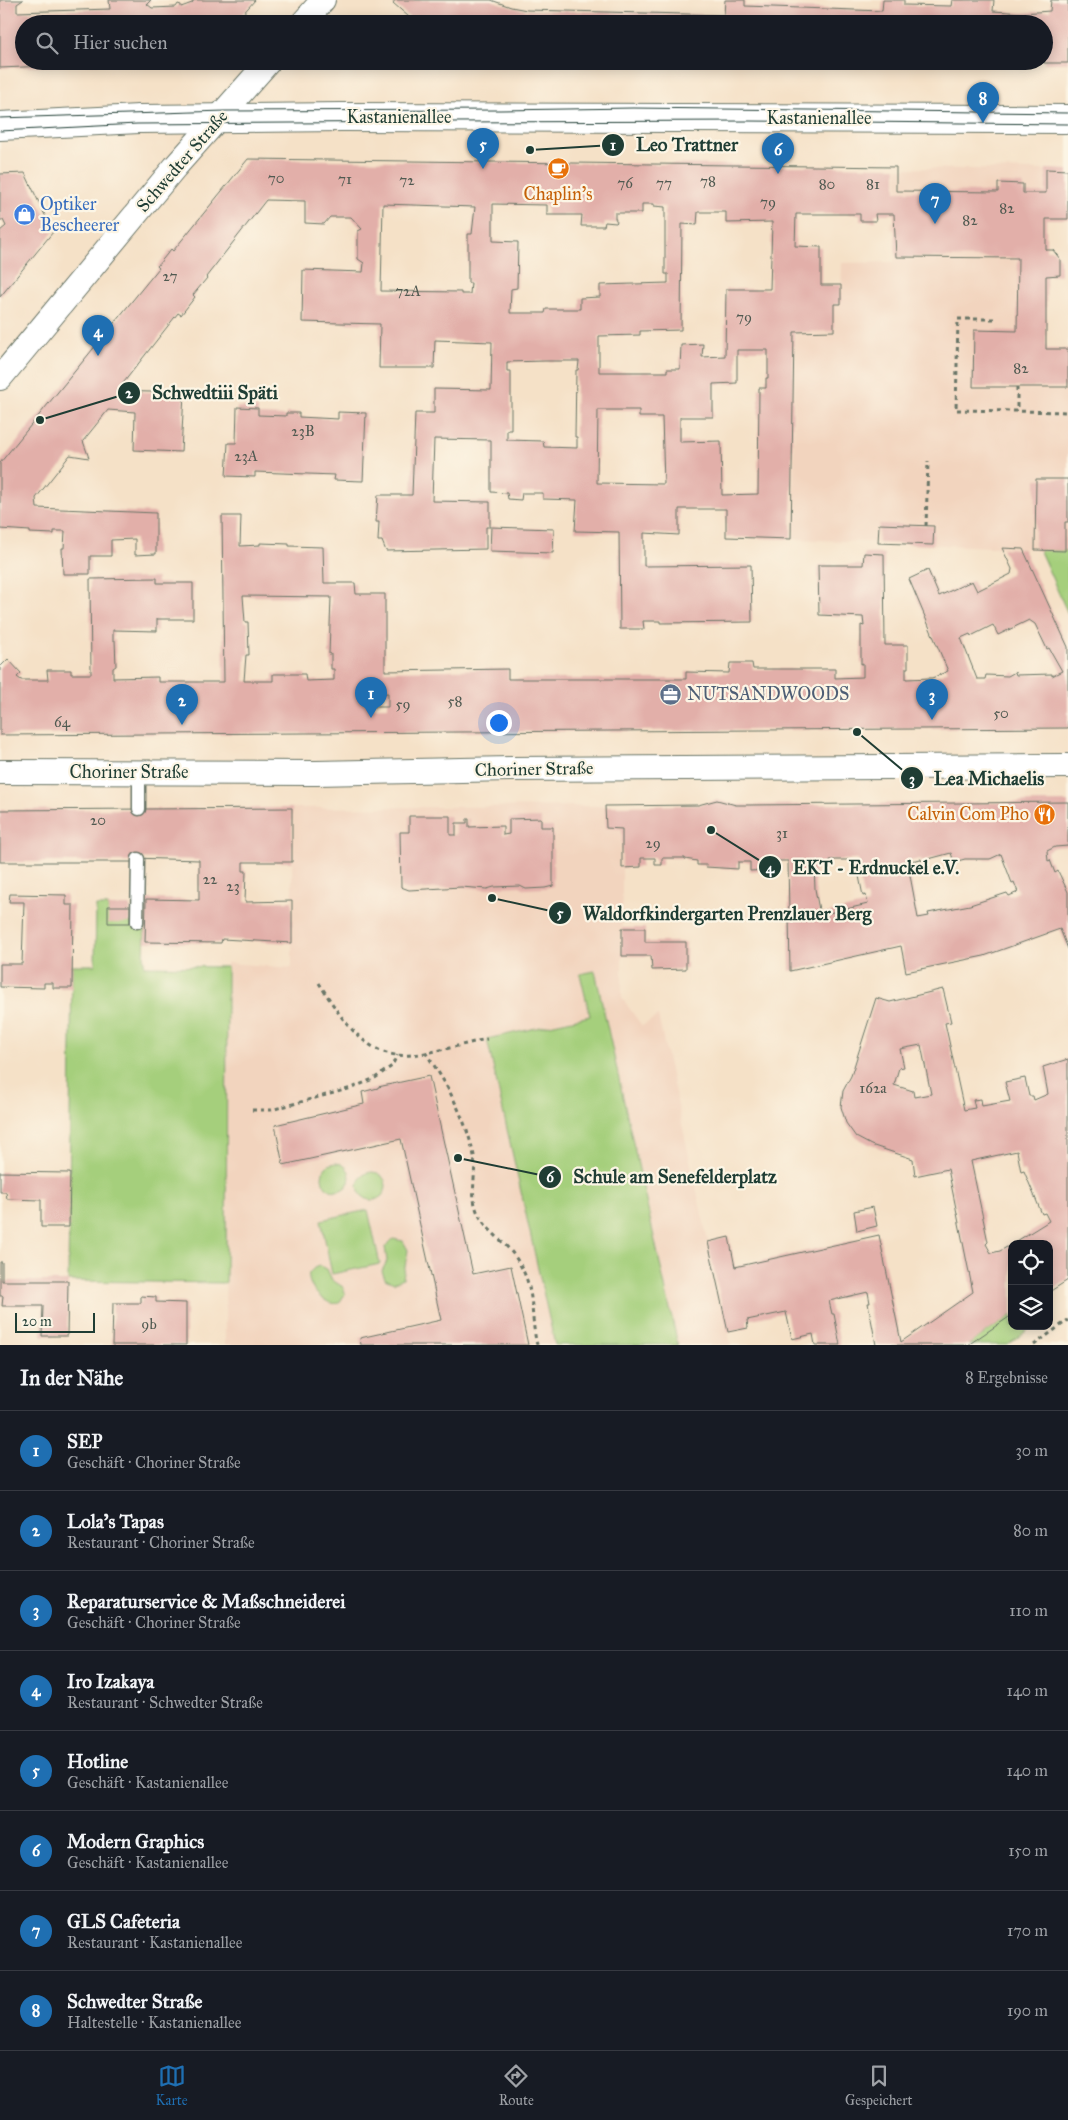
<!DOCTYPE html>
<html lang="de">
<head>
<meta charset="utf-8">
<style>
	:root { --surface:#171b24; --page:#20242c; --text:#f1f3f6; --muted:#9ea1a6; --line:#363941; --accent:#1f6fb2 }
	body { margin:0; font-family:"IM FELL Great Primer",serif; background:var(--page); color:var(--text) }
	.controls { position:absolute; right:15px; bottom:15px; display:grid; overflow:hidden; border-radius:10px; box-shadow:0 2px 12px #0003 }
	.controls button { width:45px; height:45px; display:grid; place-items:center; padding:0; border:0; border-bottom:1px solid var(--line); background:var(--surface); color:var(--text); font:25px sans-serif }
	.scale { position:absolute; left:15px; bottom:12px; width:80px; box-sizing:border-box; padding-left:5px; border:2px solid #1f3d34; border-top:0; font-size:14px; line-height:18px; white-space:nowrap; color:#1f3d34; -webkit-text-stroke:4px #fcf5e5; paint-order:stroke }
	.you { position:absolute; left:498px; top:722px; width:18px; height:18px; margin:-12px; border:4px solid #fff; border-radius:50%; background:#1a73e8; box-shadow:0 0 0 8px #1a73e833 }
	.badge { display:grid; place-items:center; width:32px; height:32px; border-radius:50%; background:var(--accent); color:#fff; font-size:16px; font-weight:700 }
	.pin { position:absolute; translate:-50% -41px; filter:drop-shadow(0 1px 2px #0008) }
	.pin::after { content:''; position:absolute; top:26px; width:18px; height:15px; background:inherit; clip-path:polygon(0 0,100% 0,50% 100%) }
	.list { margin:0; padding:0; list-style:none }
	h2 { display:flex; justify-content:space-between; align-items:center; height:65px; margin:0; padding:0 20px; font-size:21px }
	h2 small { font-size:16px; font-weight:400; color:var(--muted) }
	.list li { display:grid; grid-template-columns:32px 1fr auto; gap:15px; align-items:center; box-sizing:border-box; height:80px; padding:0 20px; border-top:1px solid var(--line) }
	.list b { display:block; font-size:19px; white-space:nowrap }
	.list p { margin:0; font-size:16px; white-space:nowrap; color:var(--muted) }
	.list em { font-size:16px; font-style:normal; color:var(--muted) }
	.icon { flex:none; width:28px; height:28px; fill:none; stroke:currentColor; stroke-width:2; stroke-linecap:round; stroke-linejoin:round }
	.map { position:relative; flex:none; width:1068px; height:1345px; overflow:hidden }
	.search { position:absolute; background:var(--surface); box-shadow:0 2px 12px #0003; left:15px; right:15px; top:15px; height:55px; display:flex; align-items:center; gap:12px; box-sizing:border-box; padding:0 18px; border-radius:28px; color:var(--muted); font-size:19px }
	.sheet { height:705px; background:var(--surface) }
	nav { display:flex; justify-content:space-around; align-items:center; box-sizing:border-box; height:70px; border-top:1px solid var(--line); background:var(--surface); font-size:14px; color:var(--muted) }
	nav a { display:grid; justify-items:center; gap:2px }
	nav .on { color:var(--accent) }
	.map>svg:first-child { display:block }
	.built { fill:#f2d4be }
	.green { fill:#a5cf7b; stroke:#628658 }
	.building { fill:#e2afa9; fill-rule:evenodd }
	.lines { fill:none; stroke-linecap:round; stroke-linejoin:round }
	.lane-casing { stroke:#6a7667; stroke-width:15 }
	.street-casing { stroke:#6a7667; stroke-width:26 }
	.secondary-casing { stroke:#6a7667; stroke-width:30 }
	.path { stroke:#6a7667; stroke-width:3; stroke-dasharray:4 4; stroke-linecap:butt }
	.lane { stroke:#fff; stroke-width:12 }
	.street { stroke:#fff; stroke-width:24 }
	.secondary { stroke:#fff; stroke-width:28 }
	.tram { stroke:#1f3d34; stroke-width:1 }
	.labels { text-anchor:middle; dominant-baseline:central; stroke-width:4.5; stroke-linejoin:round; paint-order:stroke }
	.number-label { font-size:15px; fill:#505a51 }
	.street-label { font-size:18px; fill:#1f3d34; stroke:#fcf5e5 }
	.food-label { font-size:18px; fill:#c56008; stroke:#fcf5e5 }
	.shop-label { font-size:18px; fill:#366cbe; stroke:#fcf5e5; text-anchor:start }
	.service-label { font-size:18px; fill:#4e5e75; stroke:#fcf5e5; text-anchor:start }
	.leader { fill:none; stroke:#1f3d34; stroke-width:2 }
	.callout-dot { fill:#1f3d34; stroke:#fcf5e5; stroke-width:2 }
	.mark-label { font-size:15px; text-anchor:middle; font-weight:bold; fill:#fff }
	.callout-label { font-size:19px; text-anchor:middle; font-weight:bold; fill:#1f3d34; stroke:#fcf5e5; stroke-width:4.5; stroke-linejoin:round; paint-order:stroke }
</style>
</head>
<body>
<div class="map">
<svg width="1068" height="1345" viewBox="0 0 1068 1345">
	<rect width="100%" height="100%" fill="#fcf5e5"/>
	<filter id="ink" filterUnits="userSpaceOnUse"><feTurbulence type="fractalNoise" baseFrequency=".02" numOctaves="2"/><feDisplacementMap in="SourceGraphic" scale="10" xChannelSelector="R" yChannelSelector="G"/><feConvolveMatrix kernelMatrix="1 2 1 2 8 2 1 2 1" color-interpolation-filters="sRGB"/></filter>
	<filter id="wash" filterUnits="userSpaceOnUse"><feTurbulence type="fractalNoise" baseFrequency=".0096" numOctaves="4" result="noise"/><feDisplacementMap in="SourceGraphic" scale="20" xChannelSelector="R" yChannelSelector="G"/><feGaussianBlur stdDeviation="1.12" result="paint"/><feColorMatrix in="noise" values="0 0 0 0 0 0 0 0 0 0 0 0 0 0 0 0 0 1.4 0 .05"/><feComposite in="paint" operator="in"/></filter>
	<g filter="url(#wash)">
		<rect width="100%" height="100%" fill="#f5e1c7"/>
		<path class="built" d="M897,168L1046,170L1047,349H1068V550L793,539L795,304H841L842,263L894,262L896,257V231L890,229V223L894,221V214L897,213Z
			M605,806L606,828L622,829V998L642,1026L658,1016L731,1345H225L227,967V963L292,968V808Z"/>
		<path class="green" d="M1039,549L1068,551V614Z
			M96,906H108L109,922L145,923L144,966L227,967L226,1283L68,1281L72,965H95Z
			M595,971L678,1345H555L487,1039L590,1016L580,974Z
			M322 1177a14 14 0 1 1 28 0a14 14 0 1 1-28 0Z
			M358 1186a14 14 0 1 1 28 0a14 14 0 1 1-28 0Z
			M368,1210L380,1264L332,1274L321,1220Z
			M393,1239L403,1241L408,1250L403,1278L394,1283L385,1279L382,1271L387,1261L385,1247Z
			M319,1266L327,1269L332,1280L343,1287L345,1294L339,1303C326,1307 306,1287 309,1273L314,1268Z
			M1012,1315V1326H1033L1008,1345H968Z"/>
		<g id="blocks">
			<path class="building" d="M0,0H23L17,4V12L110,9L109,0H151L147,4L152,8L176,7L178,4L181,5V7L192,3L194,0H255L234,24H24V61H116V63L0,68Z
				M395,0H491L511,7L527,10L724,15L725,0H745V6L882,11L883,0H904V5L951,6L952,0H994L993,11L1023,13L1050,11L1051,0H1068V63H1044V24H446L437,18L431,24H417L393,3Z
				M248,159L896,167V191L998,192V183L1023,184V193H1046V169L1068,170V219H1046V250H1053L1060,259V275L1046,276V349H1068V387H973L974,330L1017,331L1018,258L896,257L894,214H875L876,221H860V214H796L795,246L821,247V285H841V304H834V331L794,332L791,539L726,537V509H679V535L644,533V566L751,565L752,622L660,623V621H643L644,629H620L619,532L575,531L577,500L543,499V493H522L521,500L508,499L507,493L491,492V440L434,439L432,501L490,502V527H486V549L386,551L382,541H378L379,522H376L378,495H412L415,413H434V389L491,390L492,342L435,340L434,368H379L380,324L302,322L303,270L363,272L364,263L358,259V231L362,229L351,217H330L324,224L305,223V201L266,200L206,277L207,278L193,295L195,297L181,315L178,313L117,391L184,393L181,452L134,450L135,412L108,410L83,441L89,458L70,455L36,498L37,508L156,513V554L135,555V539L111,540V556H90V574H63L62,548H64L65,531H54V534L30,533V531L0,529V463L159,268L157,266L163,259L171,249L173,251ZM383,204L475,207L472,234H468V283H471L470,294H461V292L381,291ZM493,204L547,205V215H582L581,226H604L605,222L616,223L617,222L615,218V213H642V204H654V206L665,207V274H668V283L600,285V297L580,298V309H546L545,313H510L511,289L517,288L518,242L493,241ZM698,212H726V223L772,222L770,289H726L725,356L702,357L703,344L681,345L680,369H667V372H599V336L640,335V331L681,330L682,224L697,225ZM737,350H768V378H766V388H759L758,494L722,495L721,441L680,442V417H713V384L737,383ZM545,361H579L578,370H576L575,437H577V448L544,447L543,441L507,440V430H511V371H507V362ZM598,410H639V417H662L664,484L597,483Z
				M25,173L53,232L0,297V231L6,226L3,220H0V174Z
				M237,407L258,408V415L286,416V413H299V417L338,419V412L366,413L363,481L334,480L335,475L255,472V477L226,476L228,443H236Z
				M1036,479H1068V522H1065V551L1035,550Z
				M222,516H241L240,546L260,545V543L289,544V546L323,547L324,583H355L356,594H385V671L508,669V679H686V672L729,673L730,663H752L753,669H835V678L863,677V663L861,664V625L864,626L863,617L819,615L818,565H863L864,553L884,554L885,645H908V668H906V679L932,678L948,671L909,579L928,570L939,596L972,581L977,591L1011,574L1012,569L1002,548L1023,549L1068,647V728L0,735V667L8,659L21,673L17,677L21,680H48L47,670H71V674H91L90,579L157,578V583H193V619H157V631L113,630V640H115L116,666L113,668V678L158,677V682H224ZM243,596L331,597L329,654H331V669H334V680L306,681L305,674H273V681H244L246,655H249L248,622H245ZM1029,620L1035,624L1047,649L1049,648L1062,671L1052,676V674L1016,675L1015,672L1008,676L986,675L985,679H977L961,638L970,634L971,636L993,625L998,635ZM388,693V707H373L374,694Z
				M879,524L934,526L933,545L878,543Z
				M491,527L554,529L553,553L490,551Z
				M717,800L736,805H749L1068,802V846L1055,847L1047,851L1048,861L1050,860L1055,873L1058,871L1068,892V949L1060,929L984,956L906,972L901,946L790,971L788,861H768V870L750,871V862H738V869L706,867L707,865H697V861L685,859V858H662V865H655V858H641V867L622,868V829L606,828L605,806L698,805ZM951,853L954,862L965,859H990L1001,854L1012,883L1014,882L1018,892L1009,896L1007,893L970,905L928,913L929,916L918,918L909,870L906,871L905,862L921,859V861ZM830,860H858L861,870L858,871L863,896L866,895L868,904L820,915L815,889L814,864H830Z
				M292,808V862H243V871H246L245,902L292,901V943L222,939L221,943L145,942L146,899L199,900V860L132,858V862H0V810Z
				M409,816H450V835H456V823H467V819H469V827L503,826V835L509,834V819L541,818V827H553V886L545,888L526,889L520,886L494,887L487,889L461,887L409,890L401,887L400,832H409Z
				M10,894L66,895V905H73L72,988H53V983H44V988L0,987V964H22L24,902H9Z
				M108,906H130V923H108Z
				M622,928H645V942H686V969L652,970L651,956H622Z
				M943,989L951,1022L945,1023L964,1110L975,1108L973,1100L981,1099L982,1106L1010,1101L1005,1082L1025,1078L1029,1096H1033L1034,1100L1048,1094L1043,1067L1068,1059V1280L1049,1292V1244H1012L1049,1221L1045,1213L1042,1214L1024,1171L1021,1172L1017,1151L971,1161L988,1242L986,1244L991,1253L1000,1251L1012,1244V1315L968,1345H876L868,1303H870L868,1292L829,1301L832,1314H834L840,1345H815L813,1334L792,1339L786,1312L747,1320L748,1328L728,1332L708,1242L729,1237L735,1267L879,1235L901,1342L973,1292L948,1169L915,1176L913,1159L871,1145L856,1137L846,1123L841,1107L843,1091L851,1076L876,998L890,1002ZM921,1045L931,1094L914,1097L913,1091L894,1085L899,1068L904,1067L900,1049Z
				M429,1076L473,1274L511,1266L528,1345H361L360,1338L441,1320L401,1139L283,1165L275,1125L364,1104L362,1092L378,1088V1087Z
				M0,1172L70,1173L69,1227H41V1200L7,1199L6,1192H0Z
				M873,1207L877,1226L857,1231L854,1211Z
				M0,1262H2V1281H68L67,1336H42L43,1306H2L3,1296H0Z
				M141,1296L156,1297V1302L186,1303V1345H112L113,1303H141Z"/>
		</g>
	</g>
	<g filter="url(#ink)">
		<use href="#blocks" fill-opacity="0" stroke="#6a7667" stroke-width="1"/>
		<g class="lines">
			<defs>
				<path id="lane" d="M139,809V771
					M137,922L138,859"/>
				<path id="street" d="M302,24L323,0
					M0,378L175,167L269,61
					M0,772L316,773L510,769L1068,766"/>
				<path id="secondary" d="M0,126L139,119L342,117L1068,119"/>
			</defs>
			<use href="#lane" class="lane-casing"/>
			<use href="#street" class="street-casing"/>
			<use href="#secondary" class="secondary-casing"/>
			<path class="path" d="M994,319H958L956,410L1068,412
				M1017,387V411
				M926,526L928,461
				M319,983C337,1011 359,1050 396,1055C419,1058 462,1044 487,1039
				M425,1052C446,1082 464,1115 473,1151C478,1171 469,1191 477,1211C485,1230 505,1241 516,1258C537,1290 529,1311 537,1345
				M252,1110H271L352,1088L375,1078L392,1066L397,1055
				M1034,1345L1068,1320"/>
			<use href="#lane" class="lane"/>
			<use href="#street" class="street"/>
			<use href="#secondary" class="secondary"/>
			<path class="tram" d="M0,118L225,111L501,110L633,108L1068,113
				M0,131L137,124L447,122L748,121L1068,124"/>
		</g>
	</g>
	<defs>
		<symbol id="cafe-disc" viewBox="-11 -11 22 22"><circle r="9.5" fill="#e8710a" stroke="#fcf5e5"/><path d="M-5.5-4.5H6V0H3Q3 3.5 0 3.5H-2.5Q-5.5 3.5-5.5 0ZM3-3.2v2h1.7v-2ZM-6 4.5H4V6H-6Z" fill="#fff"/></symbol>
		<symbol id="shop-disc" viewBox="-11 -11 22 22"><circle r="9.5" fill="#3f7fe0" stroke="#fcf5e5"/><path d="M-5-2.5h2.3a2.7 3.5 0 0 1 5.4 0H5L5.5 6h-11ZM-1.5-2.5h3a1.5 2.3 0 0 0-3 0Z" fill="#fff"/></symbol>
		<symbol id="office-disc" viewBox="-11 -11 22 22"><circle r="9.5" fill="#5c6f8a" stroke="#fcf5e5"/><path d="M-6-3h4V-5.5h4V-3h4V5H-6ZM-1-4.5V-3h2v-1.5ZM-6 0V1H6V0Z" fill="#fff"/></symbol>
		<symbol id="restaurant-disc" viewBox="-11 -11 22 22"><circle r="9.5" fill="#e8710a" stroke="#fcf5e5"/><path d="M-5-6h1v4h1v-4h1v4h1v-4h1v5L-1.5 .5V6h-2V.5L-5-1ZM5-6V6H3V1.5H1.5Q1.5-4 5-6Z" fill="#fff"/></symbol>
	</defs>
	<g fill-rule="evenodd">
		<use href="#cafe-disc" x="546" y="156" width="25" height="25"/>
		<use href="#shop-disc" x="12" y="202" width="25" height="25"/>
		<use href="#office-disc" x="658" y="682" width="25" height="25"/>
		<use href="#restaurant-disc" x="1032" y="802" width="25" height="25"/>
	</g>
	<g class="labels">
		<g class="number-label">
			<text x="276" y="178">70</text>
			<text x="345" y="179">71</text>
			<text x="407" y="180">72</text>
			<text x="708" y="181">78</text>
			<text x="625" y="183">76</text>
			<text x="664" y="183">77</text>
			<text x="827" y="184">80</text>
			<text x="873" y="184">81</text>
			<text x="768" y="202">79</text>
			<text x="1007" y="208">82</text>
			<text x="970" y="220">82</text>
			<text x="170" y="276">27</text>
			<text x="408" y="291">72A</text>
			<text x="744" y="317">79</text>
			<text x="1021" y="368">82</text>
			<text x="303" y="431">23B</text>
			<text x="246" y="456">23A</text>
			<text x="455" y="701">58</text>
			<text x="403" y="704">59</text>
			<text x="1001" y="713">50</text>
			<text x="62" y="722">64</text>
			<text x="98" y="820">20</text>
			<text x="782" y="833">31</text>
			<text x="653" y="843">29</text>
			<text x="210" y="879">22</text>
			<text x="233" y="886">23</text>
			<text x="873" y="1088">162a</text>
			<text x="149" y="1324">9b</text>
		</g>
		<g class="street-label">
			<text x="399" y="117">Kastanienallee</text>
			<text x="819" y="118">Kastanienallee</text>
			<text transform="translate(182 161) rotate(-49)">Schwedter Straße</text>
			<text transform="translate(534 769) rotate(-1)">Choriner Straße</text>
			<text x="129" y="772">Choriner Straße</text>
		</g>
		<g class="food-label">
			<text x="558" y="194">Chaplin's</text>
			<text x="1029" y="814" text-anchor="end">Calvin Com Pho</text>
		</g>
		<g class="shop-label">
			<text x="40" y="204">Optiker<tspan x="40" dy="21">Bescheerer</tspan></text>
		</g>
		<g class="service-label">
			<text x="687" y="694">NUTSANDWOODS</text>
		</g>
	</g>
	<path class="leader" d="M530 150L613 145M40 420L129 393M857 732L912 778M711 830L770 867M492 898L560 913M458 1158L550 1177"/>
	<g class="callout-dot">
		<circle cx="530" cy="150" r="5"/>
		<circle cx="40" cy="420" r="5"/>
		<circle cx="857" cy="732" r="5"/>
		<circle cx="711" cy="830" r="5"/>
		<circle cx="492" cy="898" r="5"/>
		<circle cx="458" cy="1158" r="5"/>
		<circle cx="613" cy="145" r="12"/>
		<circle cx="129" cy="393" r="12"/>
		<circle cx="912" cy="778" r="12"/>
		<circle cx="770" cy="867" r="12"/>
		<circle cx="560" cy="913" r="12"/>
		<circle cx="550" cy="1177" r="12"/>
	</g>
	<g class="mark-label">
		<text x="613" y="150">1</text>
		<text x="129" y="398">2</text>
		<text x="912" y="784">3</text>
		<text x="770" y="873">4</text>
		<text x="560" y="918">5</text>
		<text x="550" y="1182">6</text>
	</g>
	<g class="callout-label">
		<text x="687" y="151">Leo Trattner</text>
		<text x="215" y="399">Schwedtiii Späti</text>
		<text x="989" y="785">Lea Michaelis</text>
		<text x="876" y="874">EKT - Erdnuckel e.V.</text>
		<text x="727" y="920">Waldorfkindergarten Prenzlauer Berg</text>
		<text x="675" y="1183">Schule am Senefelderplatz</text>
	</g>
</svg>
<div class="controls">
<button><svg class="icon" aria-label="locate" viewBox="0 0 24 24"><circle cx="12" cy="12" r="6"/><path d="M12 2v4M12 18v4M2 12h4M18 12h4"/></svg></button>
<button><svg class="icon" aria-label="layers" viewBox="0 0 24 24"><path d="M12 4l9 5-9 5-9-5zM3 14l9 5 9-5"/></svg></button>
</div>
<div class="scale">20 m</div>
<div class="you"></div>
<div class="pin badge" style="left:371px;top:718px">1</div>
<div class="pin badge" style="left:182px;top:725px">2</div>
<div class="pin badge" style="left:932px;top:720px">3</div>
<div class="pin badge" style="left:98px;top:356px">4</div>
<div class="pin badge" style="left:483px;top:169px">5</div>
<div class="pin badge" style="left:778px;top:174px">6</div>
<div class="pin badge" style="left:935px;top:224px">7</div>
<div class="pin badge" style="left:983px;top:123px">8</div>
<div class="search"><svg class="icon" aria-label="search" viewBox="0 0 24 24"><circle cx="10" cy="10" r="6"/><path d="M15 15l6 6"/></svg>Hier suchen</div>
</div>
<section class="sheet">
<h2>In der Nähe<small>8 Ergebnisse</small></h2>
<ul class="list">
<li><span class="badge">1</span><div><b>SEP</b><p>Geschäft · Choriner Straße</p></div><em>30 m</em></li>
<li><span class="badge">2</span><div><b>Lola's Tapas</b><p>Restaurant · Choriner Straße</p></div><em>80 m</em></li>
<li><span class="badge">3</span><div><b>Reparaturservice &amp; Maßschneiderei</b><p>Geschäft · Choriner Straße</p></div><em>110 m</em></li>
<li><span class="badge">4</span><div><b>Iro Izakaya</b><p>Restaurant · Schwedter Straße</p></div><em>140 m</em></li>
<li><span class="badge">5</span><div><b>Hotline</b><p>Geschäft · Kastanienallee</p></div><em>140 m</em></li>
<li><span class="badge">6</span><div><b>Modern Graphics</b><p>Geschäft · Kastanienallee</p></div><em>150 m</em></li>
<li><span class="badge">7</span><div><b>GLS Cafeteria</b><p>Restaurant · Kastanienallee</p></div><em>170 m</em></li>
<li><span class="badge">8</span><div><b>Schwedter Straße</b><p>Haltestelle · Kastanienallee</p></div><em>190 m</em></li>
</ul>
</section>
<nav>
<a class="on"><svg class="icon" aria-label="map" viewBox="0 0 24 24"><path d="M3 6l6-2 6 2 6-2v14l-6 2-6-2-6 2zM9 4v14M15 6v14"/></svg>Karte</a>
<a><svg class="icon" aria-label="directions" viewBox="0 0 24 24"><path d="M12 3l9 9-9 9-9-9zM9 14v-3h6M13 9l2 2-2 2"/></svg>Route</a>
<a><svg class="icon" aria-label="saved" viewBox="0 0 24 24"><path d="M7 4h10v16l-5-4-5 4z"/></svg>Gespeichert</a>
</nav>
</body>
</html>
